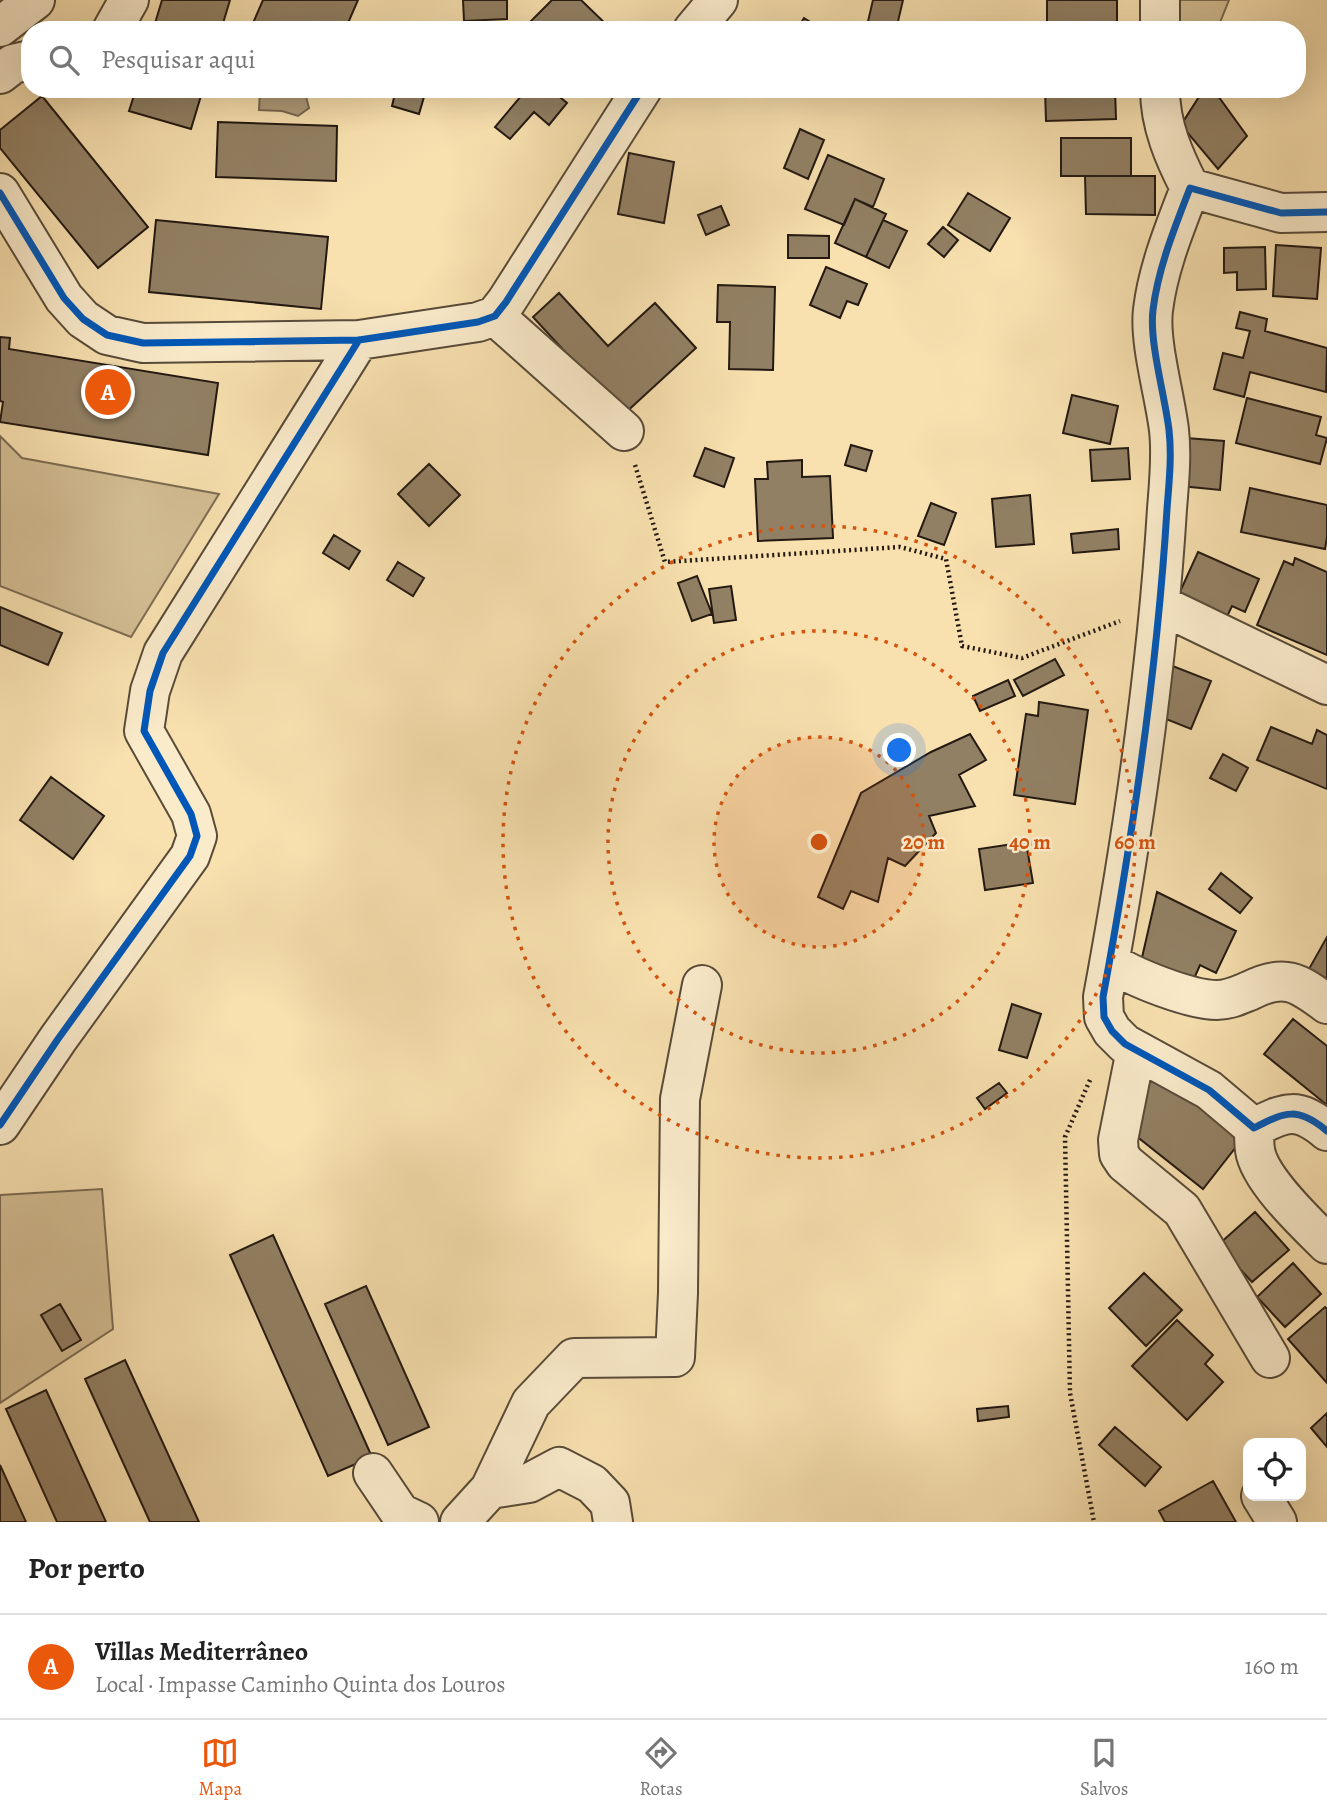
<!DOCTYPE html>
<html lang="pt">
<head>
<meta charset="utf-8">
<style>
	:root { --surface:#fff; --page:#f2f2f2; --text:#222; --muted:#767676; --line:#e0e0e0; --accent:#ea580c }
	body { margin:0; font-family:Alegreya,serif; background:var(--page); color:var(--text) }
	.controls { position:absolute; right:21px; bottom:21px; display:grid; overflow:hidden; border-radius:14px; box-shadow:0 7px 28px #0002 }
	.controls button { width:63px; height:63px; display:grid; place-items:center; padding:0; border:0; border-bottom:2px solid var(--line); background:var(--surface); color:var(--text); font:35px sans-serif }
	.you { position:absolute; left:900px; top:751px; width:24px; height:24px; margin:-18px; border:5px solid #fff; border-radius:50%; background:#1a73e8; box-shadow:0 0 0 10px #1a73e833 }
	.badge { display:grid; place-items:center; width:46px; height:46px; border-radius:50%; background:var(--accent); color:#fff; font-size:23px; font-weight:700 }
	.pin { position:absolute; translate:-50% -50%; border:4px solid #fff; box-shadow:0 2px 7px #0006 }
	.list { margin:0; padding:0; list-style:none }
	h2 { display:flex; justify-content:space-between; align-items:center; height:91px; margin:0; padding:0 28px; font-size:30px }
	h2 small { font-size:23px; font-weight:400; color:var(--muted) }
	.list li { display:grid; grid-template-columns:46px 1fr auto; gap:21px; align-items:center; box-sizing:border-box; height:105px; padding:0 28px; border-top:2px solid var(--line) }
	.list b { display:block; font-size:26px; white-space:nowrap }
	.list p { margin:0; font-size:23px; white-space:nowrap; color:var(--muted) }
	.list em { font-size:23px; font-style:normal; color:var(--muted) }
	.icon { flex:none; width:38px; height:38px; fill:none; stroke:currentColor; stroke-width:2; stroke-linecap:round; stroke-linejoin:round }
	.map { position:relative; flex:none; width:1327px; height:1522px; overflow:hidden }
	.search { position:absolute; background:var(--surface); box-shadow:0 7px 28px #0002; left:21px; right:21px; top:21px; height:77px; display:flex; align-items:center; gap:18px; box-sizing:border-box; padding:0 24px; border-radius:28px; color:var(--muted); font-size:26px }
	.sheet { height:196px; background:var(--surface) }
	nav { display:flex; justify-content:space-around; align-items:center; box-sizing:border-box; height:98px; border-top:2px solid var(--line); background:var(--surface); font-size:19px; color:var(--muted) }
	nav a { display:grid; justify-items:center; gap:4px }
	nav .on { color:var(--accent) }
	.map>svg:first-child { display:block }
	.green { fill:#d4be94; stroke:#7c6c53; stroke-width:2 }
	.water { fill:#b09c7a; stroke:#786850; stroke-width:2 }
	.building { fill:#928064; stroke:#231912; stroke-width:2 }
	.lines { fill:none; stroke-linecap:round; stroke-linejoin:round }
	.minor-casing { stroke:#584b39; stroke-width:42 }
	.path { stroke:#231912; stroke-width:4.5; stroke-dasharray:2 3.5; stroke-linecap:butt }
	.minor { stroke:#faebcb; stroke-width:38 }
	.cycleway-casing { stroke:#faebcb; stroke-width:11 }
	.cycleway { stroke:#0057b8; stroke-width:7 }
	.ring { fill:none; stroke:#d4530d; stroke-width:3.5; stroke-dasharray:3.5 7 }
	.centre { fill:#d4530d; stroke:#faebcb; stroke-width:3.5 }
	.ring-label { font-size:21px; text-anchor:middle; font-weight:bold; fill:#d4530d; stroke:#faebcb; stroke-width:5; stroke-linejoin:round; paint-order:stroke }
</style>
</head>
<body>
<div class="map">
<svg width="1327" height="1522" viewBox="0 0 1327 1522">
	<rect width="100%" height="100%" fill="#f8e0af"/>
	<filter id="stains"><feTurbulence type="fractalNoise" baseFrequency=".00286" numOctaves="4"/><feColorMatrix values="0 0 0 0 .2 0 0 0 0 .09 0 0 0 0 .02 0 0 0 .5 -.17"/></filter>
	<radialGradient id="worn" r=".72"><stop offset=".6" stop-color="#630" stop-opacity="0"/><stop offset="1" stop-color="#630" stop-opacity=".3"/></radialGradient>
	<path class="green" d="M1178,0H1229L1217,30H1179Z
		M0,436L22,458L219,494L131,637L0,586Z
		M102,1189L113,1329L0,1403V1195Z"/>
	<path class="water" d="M289,89H297L305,93L309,108L298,116L282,111L259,110L260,90Z"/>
	<path class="building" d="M162,0H230L221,30H153Z
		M263,0H358L345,30H250Z
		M463,0H507V19L464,21Z
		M552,0H581L611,29L531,30L527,25Z
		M873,0H903L896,30H866Z
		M1047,0H1117V24L1047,25Z
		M804,18L823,30H796Z
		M136,89H203L191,129L129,111Z
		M396,89L424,97L419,114L392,106Z
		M527,89H550L567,103L549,125L534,112L510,139L495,127Z
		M1045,89H1115L1116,119L1046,121Z
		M1204,89H1213L1247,136L1218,169L1181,125Z
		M42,96L148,227L98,268L0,148V130Z
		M218,122L337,126L336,181L216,177Z
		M800,129L824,140L808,179L784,168Z
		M1061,138H1131V176H1061Z
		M629,153L674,162L664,223L618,214Z
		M828,155L884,179L873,207L855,199L844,225L805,209Z
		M1085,176H1155V215L1086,214Z
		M968,193L1010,218L990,251L948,225Z
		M855,199L886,214L866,257L835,243Z
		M721,206L729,225L706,235L698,215Z
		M156,220L328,237L321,309L149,292Z
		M883,220L907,231L889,268L866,257Z
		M943,227L958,240L944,257L928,244Z
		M788,235L829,236V258H788Z
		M1276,245L1321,248L1317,299L1273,296Z
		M1265,247L1266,289L1237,290V272L1224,273V248Z
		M826,267L867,284L858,305L847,301L840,318L810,305Z
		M718,285L775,287L773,370L729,369L730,322H717Z
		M559,293L608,346L655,303L696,348L623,415L533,317Z
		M1240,312L1267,319L1265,331L1327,348L1326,392L1250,372L1244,397L1214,389L1223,353L1243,358L1250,331L1236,328Z
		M0,337L10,338L9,349L218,383L208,455L0,422L3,402L0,401Z
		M1072,395L1118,406L1110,444L1063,433Z
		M1247,398L1321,417L1316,435L1327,438L1320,464L1236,443Z
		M1186,438L1224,441L1220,490L1181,486Z
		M851,445L872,451L866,471L845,465Z
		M705,448L734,458L724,487L694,476Z
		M1128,448L1130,479L1092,481L1090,450Z
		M802,460V477L830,476L833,538L758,541L755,479H768L767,462Z
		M429,464L460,495L429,526L398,494Z
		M1250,488L1327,505V537L1325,549L1241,532Z
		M1030,495L1034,544L996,547L992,499Z
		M931,503L956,513L944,545L918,536Z
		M1118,529L1119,549L1073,553L1071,534Z
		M334,535L360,551L349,569L323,553Z
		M1198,552L1259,579L1245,612L1232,606L1222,627L1174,605Z
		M1295,558L1327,572V655L1257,625L1284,561L1293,565Z
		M398,562L424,578L413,596L387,580Z
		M697,576L712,614L692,621L678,583Z
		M731,586L736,620L714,623L709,589Z
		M0,607L62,633L48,665L0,645Z
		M1055,659L1064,675L1023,696L1014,680Z
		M1170,665L1211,681L1191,729L1151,713Z
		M1008,680L1015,696L980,711L973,696Z
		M1039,702L1088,710L1075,804L1014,795L1026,714L1038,716Z
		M1271,727L1312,744L1317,730L1327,735V789L1257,760Z
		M970,734L986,760L959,775L975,806L929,816L936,833L905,866L888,858L878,902L851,891L843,909L818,897L861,793L931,752Z
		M1223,754L1248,768L1236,791L1210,778Z
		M51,777L104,816L73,859L20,820Z
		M1026,842L1033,883L985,890L979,849Z
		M1221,873L1252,898L1240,913L1209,889Z
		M1157,892L1236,931L1216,973L1200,965L1189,990L1141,962Z
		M1327,937V979L1309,969Z
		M1012,1004L1041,1014L1027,1058L999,1050Z
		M1293,1019L1327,1046V1105L1264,1054Z
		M1153,1067L1243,1138L1203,1189L1135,1135Z
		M999,1083L1007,1093L985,1109L977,1098Z
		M1255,1212L1289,1250L1252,1282L1218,1245Z
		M273,1235L372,1457L328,1476L230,1255Z
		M1293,1263L1321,1294L1285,1327L1257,1297Z
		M1144,1273L1182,1310L1146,1346L1109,1308Z
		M366,1286L429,1427L388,1445L325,1304Z
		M60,1304L81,1340L62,1351L41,1315Z
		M1325,1307L1327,1309V1383L1288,1339Z
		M1177,1320L1213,1355L1205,1364L1223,1382L1187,1420L1132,1366Z
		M125,1360L199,1522H150L85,1379Z
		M46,1390L106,1522H57L6,1409Z
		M1008,1406L1009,1417L978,1421L977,1409Z
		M1327,1413V1447L1311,1428Z
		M1115,1427L1161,1467L1145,1486L1099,1445Z
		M0,1465L26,1522H0Z
		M1213,1481L1236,1522H1165L1159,1511Z"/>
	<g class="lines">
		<defs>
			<path id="minor" d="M1160,0V30
				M0,27L35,0
				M112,30L129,0
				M693,30L718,0
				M0,74L13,64L30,60
				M1160,89C1160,125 1174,157 1190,188
				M0,193L64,298L83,319L107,335L143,343L359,340L478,322L495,316L506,302L642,89
				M1327,212L1281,213L1190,188C1175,227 1158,268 1153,310C1149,342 1165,396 1169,430C1172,456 1169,483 1167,509C1157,674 1133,835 1103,997L1104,1017L1112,1031L1125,1044L1209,1090L1254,1128C1286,1111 1298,1107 1327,1131
				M495,316L624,431
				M1161,605L1327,685
				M1110,962C1132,977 1190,1000 1217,1000C1229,1000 1239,995 1249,991C1284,973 1298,982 1327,1004
				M1136,1050L1118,1140L1119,1154L1125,1163L1182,1210L1270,1358
				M0,1125L58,1039L190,856L197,836L191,814L144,731L150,691L163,653L359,340
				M1254,1128C1254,1135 1254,1143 1255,1150C1259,1179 1306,1223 1327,1244
				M373,1473L400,1513L419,1522
				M490,1489L531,1403L574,1358L675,1357L678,1293L680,1099L702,985
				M1261,1496L1277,1522
				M460,1522L490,1489L529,1483L559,1467L592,1484L610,1503L613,1522"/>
		</defs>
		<use href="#minor" class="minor-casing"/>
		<path class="path" d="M635,465L665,562L900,547L946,559L962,646L1022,658L1120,621
			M1090,1080L1065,1137L1070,1393L1094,1522"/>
		<use href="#minor" class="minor"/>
		<defs>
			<path id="cycleway" d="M0,193L64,298L83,319L107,335L143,343L359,340L478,322L495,316L506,302L642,89
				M1327,212L1281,213L1190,188C1175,227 1158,268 1153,310C1149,342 1165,396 1169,430C1172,456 1169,483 1167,509C1157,674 1133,835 1103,997L1104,1017L1112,1031L1125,1044L1209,1090L1254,1128C1286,1111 1298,1107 1327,1131
				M0,1125L58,1039L190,856L197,836L191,814L144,731L150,691L163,653L359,340"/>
		</defs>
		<use href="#cycleway" class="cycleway-casing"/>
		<use href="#cycleway" class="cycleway"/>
	</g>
	<circle cx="819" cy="842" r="105" fill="#d4530d" fill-opacity=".12"/>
	<g class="ring">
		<circle cx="819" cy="842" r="105"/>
		<circle cx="819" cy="842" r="211"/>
		<circle cx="819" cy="842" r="316"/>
	</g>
	<circle cx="819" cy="842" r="10" class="centre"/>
	<g class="ring-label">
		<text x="924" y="849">20 m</text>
		<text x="1030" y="849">40 m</text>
		<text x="1135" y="849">60 m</text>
	</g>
	<rect width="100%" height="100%" filter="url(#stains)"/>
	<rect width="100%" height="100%" fill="url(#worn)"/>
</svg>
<div class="controls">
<button><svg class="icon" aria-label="locate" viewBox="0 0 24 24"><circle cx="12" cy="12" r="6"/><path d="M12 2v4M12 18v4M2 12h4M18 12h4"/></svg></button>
</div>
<div class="you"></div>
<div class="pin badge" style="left:108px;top:392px">A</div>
<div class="search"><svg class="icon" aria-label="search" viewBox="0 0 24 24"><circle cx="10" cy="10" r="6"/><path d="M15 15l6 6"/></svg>Pesquisar aqui</div>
</div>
<section class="sheet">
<h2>Por perto<small></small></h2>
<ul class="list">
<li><span class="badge">A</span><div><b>Villas Mediterrâneo</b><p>Local · Impasse Caminho Quinta dos Louros</p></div><em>160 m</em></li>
</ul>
</section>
<nav>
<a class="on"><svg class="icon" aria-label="map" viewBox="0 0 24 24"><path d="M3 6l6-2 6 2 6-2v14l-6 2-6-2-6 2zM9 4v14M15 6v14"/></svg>Mapa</a>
<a><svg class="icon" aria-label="directions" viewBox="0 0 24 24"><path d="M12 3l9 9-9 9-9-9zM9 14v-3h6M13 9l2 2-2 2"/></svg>Rotas</a>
<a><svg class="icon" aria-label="saved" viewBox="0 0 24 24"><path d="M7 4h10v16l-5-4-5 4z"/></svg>Salvos</a>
</nav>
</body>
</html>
